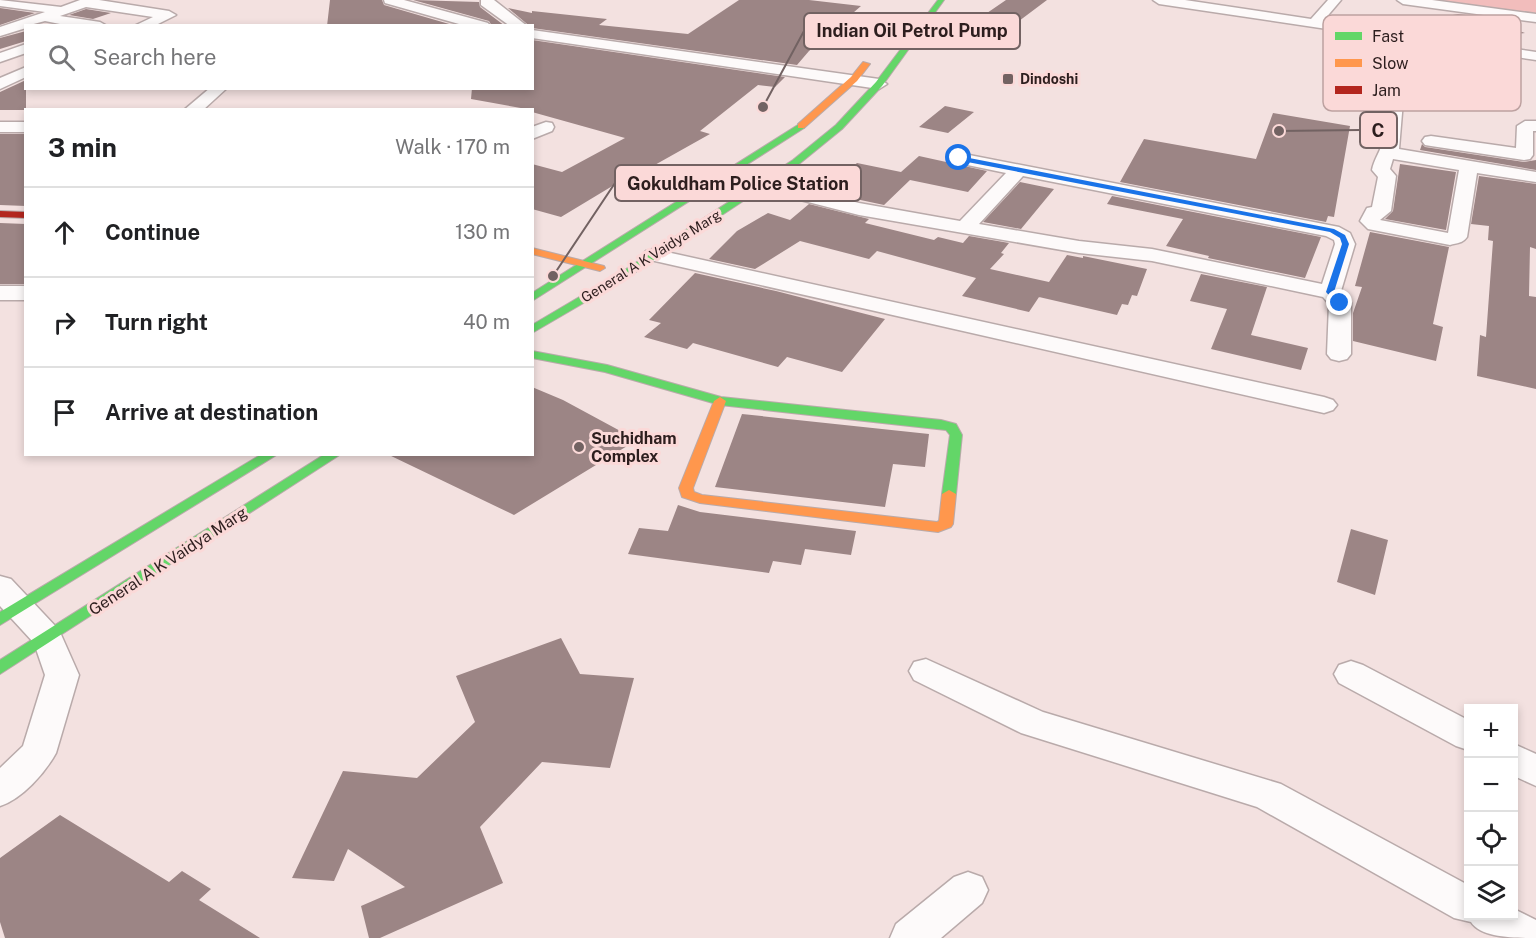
<!DOCTYPE html>
<html lang="en">
<head>
<meta charset="utf-8">
<style>
	:root { --surface:#fff; --page:#f2f2f2; --text:#202124; --muted:#757577; --line:#e0e0e0 }
	body { margin:0; font-family:"Public Sans",sans-serif; background:var(--page); color:var(--text) }
	.controls { position:absolute; right:18px; bottom:18px; display:grid; overflow:hidden; border-radius:0px; box-shadow:0 3px 9px #0003 }
	.controls button { width:54px; height:54px; display:grid; place-items:center; padding:0; border:0; border-bottom:2px solid var(--line); background:var(--surface); color:var(--text); font:30px sans-serif }
	.stop { position:absolute; width:18px; height:18px; margin:-14px; border:4px solid #1a73e8; border-radius:50%; background:#fff }
	.stop.end { background:#1a73e8; border-color:#fff; box-shadow:0 2px 6px #0008 }
	.list { margin:0; padding:0; list-style:none }
	h2 { display:flex; justify-content:space-between; align-items:center; height:78px; margin:0; padding:0 24px; font-size:26px }
	h2 small { font-size:20px; font-weight:400; color:var(--muted) }
	.list li { display:grid; grid-template-columns:39px 1fr auto; gap:18px; align-items:center; box-sizing:border-box; height:90px; padding:0 24px; border-top:2px solid var(--line) }
	.list b { display:block; font-size:22px; white-space:nowrap }
	.list em { font-size:20px; font-style:normal; color:var(--muted) }
	.icon { flex:none; width:33px; height:33px; fill:none; stroke:currentColor; stroke-width:2; stroke-linecap:round; stroke-linejoin:round }
	.map { position:relative; flex:none; width:1536px; height:938px; overflow:hidden }
	.search { position:absolute; background:var(--surface); box-shadow:0 3px 9px #0003; left:24px; top:24px; width:510px; height:66px; display:flex; align-items:center; gap:15px; box-sizing:border-box; padding:0 21px; border-radius:0px; color:var(--muted); font-size:22px }
	.panel { position:absolute; background:var(--surface); box-shadow:0 3px 9px #0003; left:24px; top:108px; width:510px; height:348px; border-radius:0px }
	.map>svg:first-child { display:block }
	.green { fill:#f2bdbc }
	.building { fill:#9c8585 }
	.lines { fill:none; stroke-linecap:round; stroke-linejoin:round }
	.street-casing { stroke:#b9aaaa; stroke-width:3 }
	.fast-casing { stroke:#b9aaaa; stroke-width:2 }
	.slow-casing { stroke:#b9aaaa; stroke-width:2 }
	.jam-casing { stroke:#b9aaaa; stroke-width:2 }
	.street { fill:#fdfafa; fill-rule:evenodd }
	.fast { fill:#63d668; fill-rule:evenodd }
	.slow { fill:#ff974d; fill-rule:evenodd }
	.jam { fill:#b3261e; fill-rule:evenodd }
	.route { fill:#1a73e8 }
	.poi-dot { fill:#726262; stroke:#fbd9d8; stroke-width:2 }
	.labels { text-anchor:middle; dominant-baseline:central; stroke-width:6; stroke-linejoin:round; paint-order:stroke }
	.far-poi-label { font-size:14px; font-weight:bold; fill:#2d1e1e; stroke:#fbd9d8; text-anchor:start }
	.far-street-label { font-size:14px; fill:#2d1e1e; stroke:#fbd9d8 }
	.poi-label { font-size:16px; font-weight:bold; fill:#2d1e1e; stroke:#fbd9d8; text-anchor:start }
	.street-label { font-size:16px; fill:#2d1e1e; stroke:#fbd9d8 }
	.key { fill:#fbd9d8; stroke:#bda1a0; stroke-width:1.5 }
	.key-label { font-size:16px; fill:#2d1e1e }
	.leader { fill:none; stroke:#726262; stroke-width:2 }
	.callout-dot { fill:#726262; stroke:#fbd9d8; stroke-width:2 }
	.callout { fill:#fbd9d8; stroke:#726262; stroke-width:2 }
	.callout-label { font-size:18px; text-anchor:middle; font-weight:bold; fill:#2d1e1e }
</style>
</head>
<body>
<div class="map">
<svg width="1536" height="938" viewBox="0 0 1536 938">
	<rect width="100%" height="100%" fill="#f3e1e0"/>
	<path class="green" d="M1428,0H1536V14Z"/>
	<path class="building" d="M330,0H382L384,5L456,26H327Z
		M413,0L479,2L480,7L505,26H492L489,21Z
		M739,0H809L861,6L809,51L797,65L532,28L508,8L532,13V11L607,19L599,25L688,34Z
		M1006,0H1047L1007,30L971,24Z
		M0,8L35,13L0,25Z
		M86,9L111,13L93,19L69,15Z
		M1458,14L1474,16L1525,33L1485,38L1486,42L1415,31L1416,22Z
		M26,31V41L0,49V38Z
		M532,40L785,77L775,87L758,85L700,131L710,134L628,180L624,179L561,217L532,209V164L562,172L625,138L532,112V110L471,99L472,88H532Z
		M26,80V110H0V92Z
		M945,106L974,112L948,133L919,127Z
		M1273,113L1350,126L1334,217L1328,216L1326,222L1120,182L1144,139L1256,159Z
		M0,134H26V206L0,205Z
		M1422,144L1425,147L1524,162L1536,160V170L1420,150Z
		M919,156L987,171L968,192L910,180L884,205L823,192L857,163L901,172Z
		M1400,164L1456,172L1446,230L1385,219L1393,211Z
		M1479,176L1536,184V249L1530,247L1529,296L1536,297V389L1477,376L1480,335L1486,337L1493,241L1488,240L1489,226L1471,224Z
		M1020,182L1054,189L1021,229L983,222Z
		M1112,196L1321,237L1305,278L1208,258L1209,256L1166,246L1183,219L1107,204Z
		M809,204L869,219L865,223L934,240L938,237L963,243L969,236L1009,243L1001,253L1004,254L990,269L1049,282L1029,312L962,296L976,278L877,251L869,259L800,241L755,269L709,259L737,231L768,213L790,220Z
		M0,223L26,224V284H0Z
		M1370,232L1449,247L1433,324L1443,327L1436,361L1353,341V313L1362,287L1355,286Z
		M1067,255L1083,258V256L1147,269L1137,296L1132,295L1128,305L1122,304L1117,315L1039,297Z
		M695,273L776,291L885,319L842,372L787,357L778,367L693,343L687,349L644,337L661,323L649,320Z
		M1201,274L1267,287L1251,335L1308,348L1301,370L1211,349L1227,309L1190,301Z
		M532,387L563,400L637,440L514,515L387,454H532Z
		M742,414L929,434L925,467L893,464L885,507L715,487Z
		M678,505L700,512L856,531L851,555L805,549L801,565L773,561L769,573L628,554L639,528L668,531Z
		M1351,529L1388,540L1375,595L1337,582Z
		M561,638L580,674L634,678L610,768L542,762L480,827L503,883L380,938H369L361,906L405,887L348,849L334,881L292,878L343,771L417,778L475,722L456,676Z
		M60,815L169,882L182,871L211,889L199,900L260,938H5L0,922V858Z"/>
	<g class="lines">
		<defs>
			<path id="street" d="M0,0L61,7L80,0H99L169,11L176,15L154,26H134L153,17L86,7L60,16L100,22L107,26H70L45,21L26,26V28L0,36V27L45,12L0,6Z
				M384,0H404L488,23L490,26H466L385,3Z
				M481,0H494L527,26H510L481,5Z
				M1153,0H1185L1311,19L1328,0H1341L1324,20L1536,52V60L1408,41L1399,149L1536,172V182L1477,173L1467,237C1463,243 1457,243 1450,245L1368,229L1360,221L1367,208L1372,207L1378,177L1372,170C1374,159 1381,151 1383,140L1394,39L1159,4ZM1393,159L1459,170L1448,233L1380,220L1391,211L1396,176L1390,169Z
				M1397,0H1432L1536,14V22L1403,4Z
				M532,30L879,79L887,84L879,89L532,38Z
				M26,44V53L0,62V53Z
				M26,67V77L0,89V78Z
				M210,88H227L203,110H184Z
				M1525,121H1536V131H1533V155L1530,159L1524,160L1431,146L1425,145L1422,141L1425,137L1431,136L1516,148L1517,126Z
				M0,122H26V132H0Z
				M546,122L552,123L554,127L552,131L532,139V127Z
				M959,153L1339,227L1350,233L1355,244L1341,291L1351,303V354L1347,359L1339,361L1331,359L1327,354L1329,304L1323,297L1152,261L1079,253L859,215L757,189L755,185L757,181L764,179L859,203L960,221L1006,173L953,162L950,158L953,154ZM1023,176L1326,236L1334,240L1335,244L1322,284L1152,249L1079,241L979,224Z
				M653,249L1324,397L1333,400L1337,405L1333,410L1324,413L646,259L643,255L646,251Z
				M0,286H26V300H0Z
				M0,576L11,579L59,630L79,675L56,753C45,773 22,799 0,806V768L23,746L45,675L34,643L0,606Z
				M926,659L1043,712L1281,784L1468,885V916H1514V909L1536,920V938C1515,938 1481,938 1471,922L1454,918L1257,807L1021,733L914,680L909,671L914,662Z
				M1351,661L1363,665L1468,720V750L1456,746L1339,683L1334,674L1339,665Z
				M1514,744L1536,754V786L1514,776Z
				M968,872L982,877L988,890L982,903L941,938H890L896,924L954,877Z"/>
			<path id="fast" d="M938,0H944L882,86L842,129L799,164L628,277L532,333V325L620,273L793,160L836,125L876,82Z
				M801,123L805,126L804,128L532,301V293Z
				M532,351L607,365L721,397L941,420L956,424L962,435L956,494L949,498L942,494L950,435L946,430L720,405L605,372L532,358Z
				M262,454H278L0,625V612Z
				M325,454H341L0,674V660Z"/>
			<path id="slow" d="M863,62L870,64L857,81L804,128H798V124L851,77Z
				M532,248L604,266L605,268L600,271L532,254Z
				M720,397L726,401L693,488L694,492L702,495L937,522L939,521L942,494L949,490L956,494L953,524L951,527L938,532L700,503L682,497L679,488L714,401Z"/>
			<path id="jam" d="M0,211L26,212V218L0,217Z"/>
		</defs>
		<use href="#street" class="street-casing"/>
		<use href="#fast" class="fast-casing"/>
		<use href="#slow" class="slow-casing"/>
		<use href="#jam" class="jam-casing"/>
		<use href="#street" class="street"/>
		<use href="#fast" class="fast"/>
		<use href="#slow" class="slow"/>
		<use href="#jam" class="jam"/>
	</g>
	<path class="route" d="M959,156L1334,229L1345,235L1349,244L1334,292L1344,303L1337,304L1326,292L1342,244L1340,238L1330,232L957,160Z"/>
	<g class="poi-dot">
		<rect x="1002" y="73" width="12" height="12" rx="3"/>
		<circle cx="579" cy="447" r="6"/>
	</g>
	<g class="labels">
		<g class="far-poi-label">
			<text x="1020" y="79">Dindoshi</text>
		</g>
		<g class="far-street-label">
			<text transform="translate(651 256) rotate(-32)">General A K Vaidya Marg</text>
		</g>
		<g class="poi-label">
			<text x="591" y="438">Suchidham<tspan x="591" dy="18">Complex</tspan></text>
		</g>
		<g class="street-label">
			<text transform="translate(168 561) rotate(-33)">General A K Vaidya Marg</text>
		</g>
	</g>
	<rect x="1323" y="15" width="198" height="96" rx="9" class="key"/>
	<rect x="1335" y="32" width="27" height="8" fill="#63d668"/>
	<rect x="1335" y="59" width="27" height="8" fill="#ff974d"/>
	<rect x="1335" y="86" width="27" height="8" fill="#b3261e"/>
	<g class="key-label">
		<text x="1372" y="42">Fast</text>
		<text x="1372" y="69">Slow</text>
		<text x="1372" y="96">Jam</text>
	</g>
	<path class="leader" d="M763 107L804 31M1279 131L1360 130M553 276L615 183"/>
	<g class="callout-dot">
		<circle cx="763" cy="107" r="6"/>
		<circle cx="1279" cy="131" r="6"/>
		<circle cx="553" cy="276" r="6"/>
	</g>
	<g class="callout">
		<rect x="804" y="13" width="216" height="36" rx="6"/>
		<rect x="1360" y="112" width="37" height="36" rx="6"/>
		<rect x="615" y="165" width="246" height="36" rx="6"/>
	</g>
	<g class="callout-label">
		<text x="912" y="37">Indian Oil Petrol Pump</text>
		<text x="1378" y="137">C</text>
		<text x="738" y="190">Gokuldham Police Station</text>
	</g>
</svg>
<div class="controls">
<button>+</button>
<button>−</button>
<button><svg class="icon" aria-label="locate" viewBox="0 0 24 24"><circle cx="12" cy="12" r="6"/><path d="M12 2v4M12 18v4M2 12h4M18 12h4"/></svg></button>
<button><svg class="icon" aria-label="layers" viewBox="0 0 24 24"><path d="M12 4l9 5-9 5-9-5zM3 14l9 5 9-5"/></svg></button>
</div>
<div class="stop" style="left:959px;top:158px"></div>
<div class="stop end" style="left:1340px;top:303px"></div>
<div class="search"><svg class="icon" aria-label="search" viewBox="0 0 24 24"><circle cx="10" cy="10" r="6"/><path d="M15 15l6 6"/></svg>Search here</div>
<section class="panel">
<h2>3 min<small>Walk · 170 m</small></h2>
<ul class="list">
<li><svg class="icon" aria-label="ahead" viewBox="0 0 24 24"><path d="M12 20V5M6 11l6-6 6 6"/></svg><div><b>Continue</b></div><em>130 m</em></li>
<li><svg class="icon" aria-label="right" viewBox="0 0 24 24"><path d="M7 20v-9h11M14 6l5 5-5 5"/></svg><div><b>Turn right</b></div><em>40 m</em></li>
<li><svg class="icon" aria-label="arrive" viewBox="0 0 24 24"><path d="M6 21V4h12l-3 4 3 4H6"/></svg><div><b>Arrive at destination</b></div></li>
</ul>
</section>
</div>
</body>
</html>
